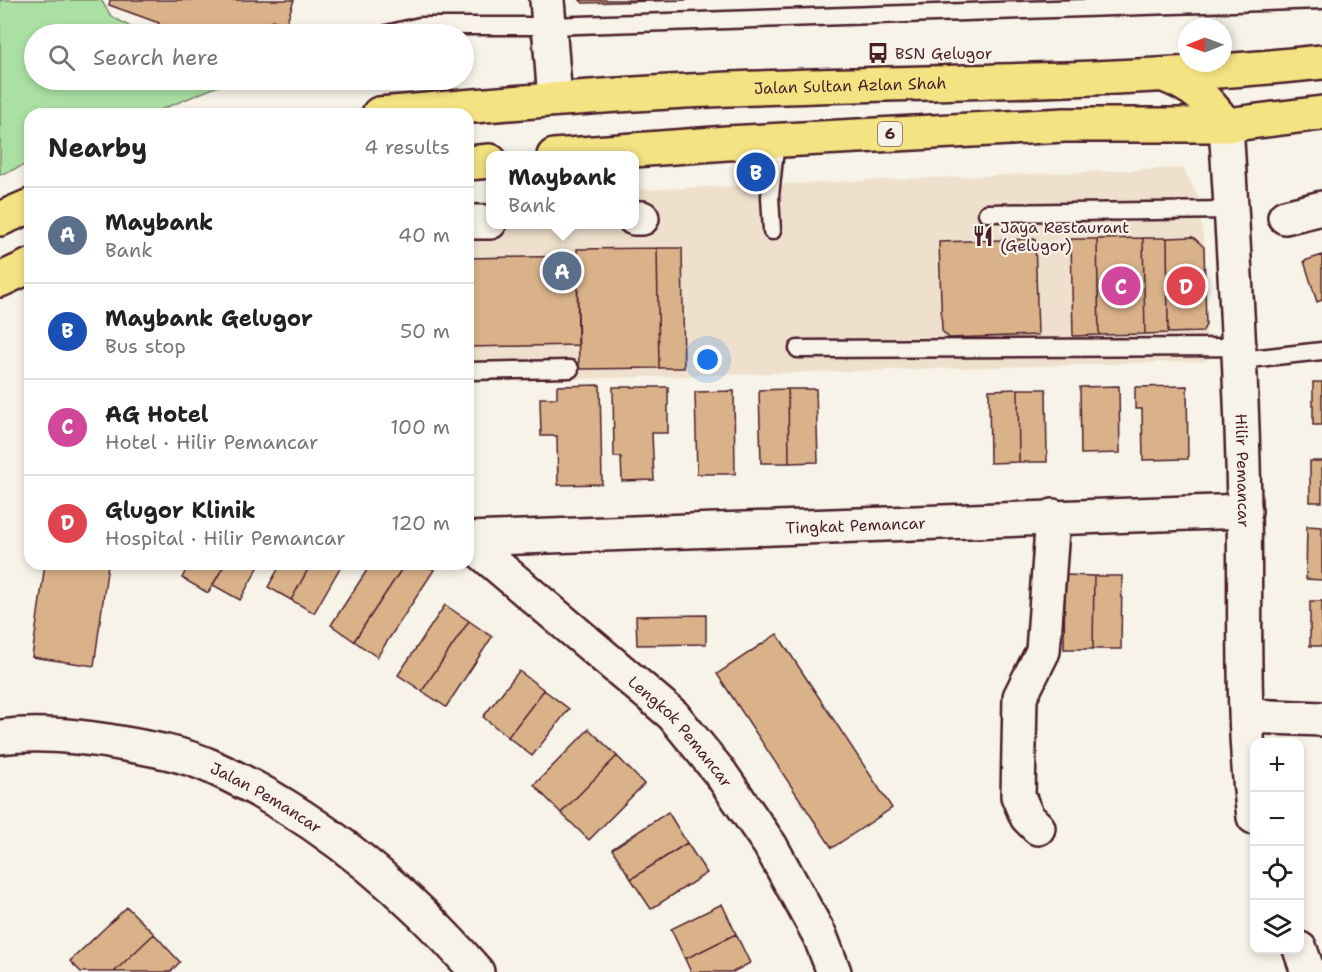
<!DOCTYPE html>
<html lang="en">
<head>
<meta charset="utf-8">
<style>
	:root { --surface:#fff; --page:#f6f6f6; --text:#222; --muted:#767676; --line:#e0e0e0; --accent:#0b8043 }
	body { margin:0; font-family:"Shantell Sans",sans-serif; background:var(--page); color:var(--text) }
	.controls { position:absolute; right:18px; bottom:18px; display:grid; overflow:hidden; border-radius:12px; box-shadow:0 3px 9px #0003 }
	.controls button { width:54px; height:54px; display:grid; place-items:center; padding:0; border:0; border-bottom:2px solid var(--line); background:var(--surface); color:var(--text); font:30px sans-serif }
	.compass { position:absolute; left:1178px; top:18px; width:54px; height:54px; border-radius:50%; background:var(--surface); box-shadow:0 3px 9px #0003; rotate:269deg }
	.you { position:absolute; left:708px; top:360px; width:21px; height:21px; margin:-15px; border:4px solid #fff; border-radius:50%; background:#1a73e8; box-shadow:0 0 0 9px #1a73e833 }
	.badge { display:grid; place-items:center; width:39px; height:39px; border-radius:50%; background:var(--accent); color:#fff; font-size:20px; font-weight:700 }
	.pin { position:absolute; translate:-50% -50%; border:3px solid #fff; box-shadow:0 2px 6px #0006 }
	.popup { position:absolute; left:486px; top:151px; width:153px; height:78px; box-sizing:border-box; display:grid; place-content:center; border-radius:12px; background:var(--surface); filter:drop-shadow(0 2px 4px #0005); font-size:20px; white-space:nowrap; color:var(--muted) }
	.popup b { font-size:22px; color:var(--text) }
	.popup::after { content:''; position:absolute; left:50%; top:100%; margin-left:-12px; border:12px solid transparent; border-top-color:var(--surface) }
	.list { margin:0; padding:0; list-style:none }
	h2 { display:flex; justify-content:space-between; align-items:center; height:78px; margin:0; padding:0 24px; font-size:26px }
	h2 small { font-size:20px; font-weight:400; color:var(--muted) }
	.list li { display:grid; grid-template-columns:39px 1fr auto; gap:18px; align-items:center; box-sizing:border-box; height:96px; padding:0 24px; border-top:2px solid var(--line) }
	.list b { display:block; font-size:22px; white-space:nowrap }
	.list p { margin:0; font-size:20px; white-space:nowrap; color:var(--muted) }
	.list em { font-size:20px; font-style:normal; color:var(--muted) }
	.icon { flex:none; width:33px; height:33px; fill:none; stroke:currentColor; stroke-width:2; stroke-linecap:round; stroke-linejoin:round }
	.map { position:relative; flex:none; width:1322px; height:972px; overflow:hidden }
	.search { position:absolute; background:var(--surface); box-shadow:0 3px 9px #0003; left:24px; top:24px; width:450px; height:66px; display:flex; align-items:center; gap:15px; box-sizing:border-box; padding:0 21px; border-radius:33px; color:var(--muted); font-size:22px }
	.panel { position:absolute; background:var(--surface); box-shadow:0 3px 9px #0003; left:24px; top:108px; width:450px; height:462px; border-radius:18px }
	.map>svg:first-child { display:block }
	.built { fill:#eee0cc }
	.green { fill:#aae0a3; stroke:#7a8067; stroke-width:1.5 }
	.building { fill:#d9b28a; stroke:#4a1f2b; stroke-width:1.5 }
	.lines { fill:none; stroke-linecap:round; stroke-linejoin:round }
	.lane-casing { stroke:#4a1f2b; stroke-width:21 }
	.street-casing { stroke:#4a1f2b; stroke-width:38 }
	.highway-casing { stroke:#4a1f2b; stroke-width:38 }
	.lane { stroke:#f7f3e8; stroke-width:16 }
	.street { stroke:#f7f3e8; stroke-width:33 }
	.highway { stroke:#f4e382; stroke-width:33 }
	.labels { text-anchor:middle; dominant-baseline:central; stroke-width:4.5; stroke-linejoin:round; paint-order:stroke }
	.shield { fill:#f7f3e8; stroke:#7e5f64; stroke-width:1.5 }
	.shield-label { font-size:15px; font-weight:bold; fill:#4a1f2b }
	.poi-label { font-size:16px; fill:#4a1f2b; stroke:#f7f3e8; text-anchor:start }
	.street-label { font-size:16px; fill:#4a1f2b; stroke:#f7f3e8 }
</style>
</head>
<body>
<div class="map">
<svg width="1322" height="972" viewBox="0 0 1322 972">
	<rect width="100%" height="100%" fill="#f7f3e8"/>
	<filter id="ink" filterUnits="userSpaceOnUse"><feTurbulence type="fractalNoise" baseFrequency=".0167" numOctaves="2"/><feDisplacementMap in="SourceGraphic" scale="12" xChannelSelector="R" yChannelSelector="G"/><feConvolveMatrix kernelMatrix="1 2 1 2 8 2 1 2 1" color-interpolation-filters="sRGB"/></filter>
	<g filter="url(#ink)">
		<path class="built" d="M1183,168L1198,196L1204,247L1207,361L468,382V202L490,201V224H634V190Z"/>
		<path class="green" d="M0,0H101L111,16L143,34H34V80H220L226,83L150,114H30V163L0,175Z"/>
		<path class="building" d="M110,0H294L286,24L272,20L263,34L251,29L248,34H154L159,23L109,5Z
			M580,0H688L583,3Z
			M1193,237L1204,247L1206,325L1202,332L1168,333L1167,238Z
			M1143,238L1145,334L1099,335L1097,239Z
			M1143,238H1167L1168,333L1145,334Z
			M1035,239L1038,335L949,338L942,331L939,242Z
			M1071,239H1097L1099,335L1073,336Z
			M657,248L659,368L579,369L577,249Z
			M657,248H682L684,368H659Z
			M1322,255V300L1317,302L1304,261Z
			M577,256L578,345L468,347V258Z
			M1313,382H1322V425H1313Z
			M600,385L602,484L558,485L557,436H541L540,398H557V386Z
			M1119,386L1120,453L1081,454L1080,387Z
			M1187,386L1188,459L1143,460L1142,409H1135V387Z
			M613,387H668V433H652L654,480L622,481L621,457H614Z
			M788,389H816L818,462L789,463Z
			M788,389L789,463H761L759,390Z
			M1018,389H1046L1047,462H1019Z
			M1018,389L1019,462L990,463L989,390Z
			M734,391L735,474H697L695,392Z
			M1310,461H1322V502H1310Z
			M1307,526L1322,527V580L1306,579Z
			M45,564H108L94,666L32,657Z
			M189,564H225L208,593L182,578Z
			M225,564H260L240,600L213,585Z
			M281,564H311L291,600L268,587Z
			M311,564H342L314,613L291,600Z
			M371,564H405L354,641L331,625Z
			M405,564H426L434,570L377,657L354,641Z
			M1065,575L1094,576L1093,649H1064Z
			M1094,576H1122L1121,649H1093Z
			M1310,601H1322V646H1310Z
			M445,605L469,621L422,691L398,675Z
			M706,615V644L637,645L636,616Z
			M469,621L492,637L446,707L422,691Z
			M777,634L892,808L832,848L717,674Z
			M519,671L544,690L508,737L483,717Z
			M544,690L569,709L532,756L508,737Z
			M589,729L617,756L561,813L534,785Z
			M617,756L644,784L589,840L561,813Z
			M668,812L687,843L631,879L612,849Z
			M687,843L707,873L651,909L631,879Z
			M722,904L736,934L685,959L671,929Z
			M127,907L154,934L114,972H81L70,961Z
			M154,934L180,962L170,972H114Z
			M736,934L750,963L733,972H691L685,959Z"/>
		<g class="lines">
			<defs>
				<path id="lane" d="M387,34L420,26H549L1322,0
					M987,213L1231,210
					M772,231L770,196L776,140
					M798,349L1240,347
					M1241,360L1322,351
					M468,371L570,369"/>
				<g id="street">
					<path d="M547,0L555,99"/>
					<path id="s1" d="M1226,125C1234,253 1242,381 1244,510C1246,612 1241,715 1254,817"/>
					<path d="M1285,217L1322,208"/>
					<path d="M634,218H642"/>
					<path d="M468,222H490"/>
					<path id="s2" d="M468,539L1245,511"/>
					<path id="s3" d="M468,541L673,715L721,774L770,845L820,936L834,972"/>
					<path d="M1247,716L1322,719"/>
					<path id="s4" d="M0,737C36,732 73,736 108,741C142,747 178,752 210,766C314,813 402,886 477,972"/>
					<path d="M1038,828L1027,817L1018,796L1020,697L1043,651L1053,516"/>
					<path d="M1300,949L1308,972"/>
				</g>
				<g id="highway">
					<path d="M1164,75C1196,87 1206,99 1226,125"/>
					<path id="s5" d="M379,114C496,104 612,94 729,89C927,81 1125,83 1322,62"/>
					<path d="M554,156L727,143L1065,125H1226L1322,113"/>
					<path d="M468,163L490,161"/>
					<path d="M0,219L30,206"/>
					<path d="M0,280L30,266"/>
				</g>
			</defs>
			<use href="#lane" class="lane-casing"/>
			<use href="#street" class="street-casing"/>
			<use href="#highway" class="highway-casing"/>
			<use href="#lane" class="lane"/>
			<use href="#street" class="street"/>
			<use href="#highway" class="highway"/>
		</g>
	</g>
	<defs>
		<symbol id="bus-bare" viewBox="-9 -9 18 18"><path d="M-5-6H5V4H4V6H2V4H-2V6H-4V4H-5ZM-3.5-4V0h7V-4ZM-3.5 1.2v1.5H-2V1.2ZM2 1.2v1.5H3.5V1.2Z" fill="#4a1f2b" stroke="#f7f3e8" stroke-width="2.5" paint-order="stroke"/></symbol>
		<symbol id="restaurant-bare" viewBox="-9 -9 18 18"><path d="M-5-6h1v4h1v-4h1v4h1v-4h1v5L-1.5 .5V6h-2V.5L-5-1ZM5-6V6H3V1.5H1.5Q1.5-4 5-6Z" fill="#4a1f2b" stroke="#f7f3e8" stroke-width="2.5" paint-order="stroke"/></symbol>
	</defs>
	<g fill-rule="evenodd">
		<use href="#bus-bare" x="863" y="38" width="30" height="30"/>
		<use href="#restaurant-bare" x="968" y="221" width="30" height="30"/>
	</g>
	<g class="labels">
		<rect class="shield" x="878" y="122" width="24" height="24" rx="4.5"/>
		<g class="shield-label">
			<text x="890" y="134">6</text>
		</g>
		<g class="poi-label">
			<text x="895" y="53">BSN Gelugor</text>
			<text x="1000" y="227">Jaya Restaurant<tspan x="1000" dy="18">(Gelugor)</tspan></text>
		</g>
		<g class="street-label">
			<text stroke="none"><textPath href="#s5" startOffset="472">Jalan Sultan Azlan Shah</textPath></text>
			<text stroke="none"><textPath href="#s1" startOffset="346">Hilir Pemancar</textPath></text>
			<text stroke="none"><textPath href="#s2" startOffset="388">Tingkat Pemancar</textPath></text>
			<text stroke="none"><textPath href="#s3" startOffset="286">Lengkok Pemancar</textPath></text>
			<text stroke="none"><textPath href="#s4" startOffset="278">Jalan Pemancar</textPath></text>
		</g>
	</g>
</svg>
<div class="controls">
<button>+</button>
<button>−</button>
<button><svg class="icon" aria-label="locate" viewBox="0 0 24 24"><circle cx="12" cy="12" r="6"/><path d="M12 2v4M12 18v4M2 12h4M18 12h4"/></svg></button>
<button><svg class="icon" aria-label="layers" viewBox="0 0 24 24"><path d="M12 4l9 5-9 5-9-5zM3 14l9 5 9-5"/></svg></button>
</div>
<svg class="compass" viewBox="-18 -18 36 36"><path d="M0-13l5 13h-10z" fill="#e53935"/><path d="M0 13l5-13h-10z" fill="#767676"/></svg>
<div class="you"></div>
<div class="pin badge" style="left:562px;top:271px;background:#5c6f8a">A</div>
<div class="popup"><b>Maybank</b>Bank</div>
<div class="pin badge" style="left:756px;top:172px;background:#1a4fb4">B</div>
<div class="pin badge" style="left:1121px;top:286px;background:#d1479c">C</div>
<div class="pin badge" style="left:1186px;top:286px;background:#e0444e">D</div>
<div class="search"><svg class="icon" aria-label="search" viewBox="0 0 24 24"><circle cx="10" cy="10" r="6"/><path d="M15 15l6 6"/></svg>Search here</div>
<section class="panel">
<h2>Nearby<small>4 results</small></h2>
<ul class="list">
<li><span class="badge" style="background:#5c6f8a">A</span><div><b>Maybank</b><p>Bank</p></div><em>40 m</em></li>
<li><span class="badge" style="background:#1a4fb4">B</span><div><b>Maybank Gelugor</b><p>Bus stop</p></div><em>50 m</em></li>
<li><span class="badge" style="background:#d1479c">C</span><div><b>AG Hotel</b><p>Hotel · Hilir Pemancar</p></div><em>100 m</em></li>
<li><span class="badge" style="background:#e0444e">D</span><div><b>Glugor Klinik</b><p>Hospital · Hilir Pemancar</p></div><em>120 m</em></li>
</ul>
</section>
</div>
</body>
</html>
